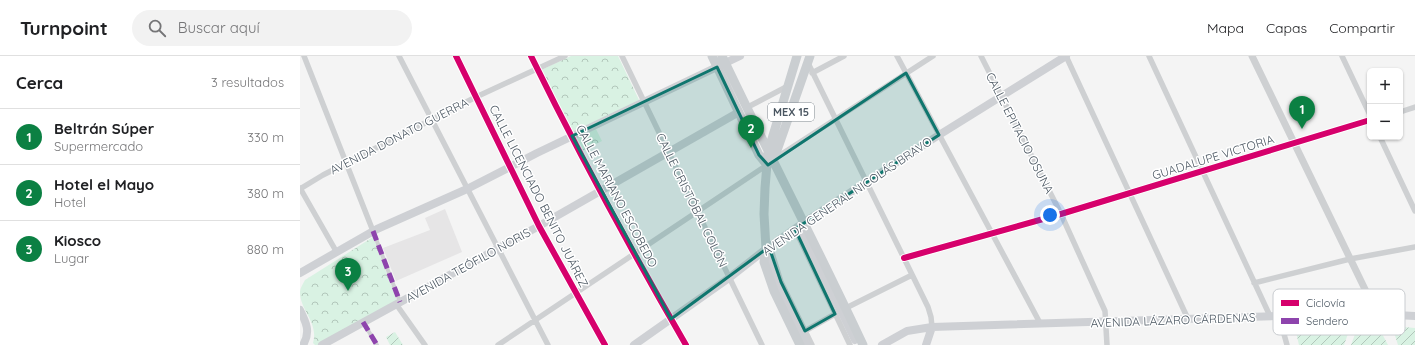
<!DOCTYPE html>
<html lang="es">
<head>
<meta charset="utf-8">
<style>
	:root { --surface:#fff; --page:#f2f2f2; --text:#202124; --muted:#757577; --line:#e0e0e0; --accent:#0b8043 }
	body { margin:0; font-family:Quicksand,sans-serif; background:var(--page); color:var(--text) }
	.controls { position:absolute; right:12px; top:12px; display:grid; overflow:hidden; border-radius:6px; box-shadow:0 1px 3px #0004 }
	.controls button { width:36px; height:36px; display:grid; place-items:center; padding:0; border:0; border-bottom:1px solid var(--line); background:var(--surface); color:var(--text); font:20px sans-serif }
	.you { position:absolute; left:750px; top:159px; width:14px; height:14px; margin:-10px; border:3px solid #fff; border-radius:50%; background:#1a73e8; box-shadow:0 0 0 6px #1a73e833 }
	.badge { display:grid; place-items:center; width:26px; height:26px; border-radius:50%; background:var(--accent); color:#fff; font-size:13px; font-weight:700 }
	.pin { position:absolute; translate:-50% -33px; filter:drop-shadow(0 1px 2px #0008) }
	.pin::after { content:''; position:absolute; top:21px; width:14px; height:12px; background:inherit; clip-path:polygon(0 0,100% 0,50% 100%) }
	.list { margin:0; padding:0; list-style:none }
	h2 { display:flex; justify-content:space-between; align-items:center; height:52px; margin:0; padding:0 16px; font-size:17px }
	h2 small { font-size:13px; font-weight:400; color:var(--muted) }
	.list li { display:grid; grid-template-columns:26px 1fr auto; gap:12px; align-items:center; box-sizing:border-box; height:56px; padding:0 16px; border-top:1px solid var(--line) }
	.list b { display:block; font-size:15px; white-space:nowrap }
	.list p { margin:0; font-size:13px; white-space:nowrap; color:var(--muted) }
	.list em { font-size:13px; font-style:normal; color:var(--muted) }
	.icon { flex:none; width:22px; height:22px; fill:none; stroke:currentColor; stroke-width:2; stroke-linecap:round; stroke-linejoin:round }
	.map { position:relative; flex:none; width:1115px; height:289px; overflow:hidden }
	header { display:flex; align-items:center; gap:24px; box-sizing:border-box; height:56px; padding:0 20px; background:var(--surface); border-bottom:1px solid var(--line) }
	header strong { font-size:19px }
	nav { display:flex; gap:22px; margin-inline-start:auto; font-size:14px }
	.search { width:280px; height:36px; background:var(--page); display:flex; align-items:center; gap:10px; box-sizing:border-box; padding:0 14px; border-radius:22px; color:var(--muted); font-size:15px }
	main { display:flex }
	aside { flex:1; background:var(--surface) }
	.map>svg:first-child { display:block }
	.education { fill:#e6e5e6 }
	.forest { fill:url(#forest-crowns) }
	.garden { fill:url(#garden-furrows) }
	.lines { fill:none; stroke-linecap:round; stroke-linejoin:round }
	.pedestrian { stroke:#ced0d2; stroke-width:4 }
	.minor { stroke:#ced0d2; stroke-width:5.5 }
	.tertiary { stroke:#ced0d2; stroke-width:7 }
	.secondary { stroke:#ced0d4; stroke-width:8 }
	.primary { stroke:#caced1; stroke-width:9 }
	.secondary-bridge { stroke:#ced0d4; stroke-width:8 }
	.quiet { stroke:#8e44ad; stroke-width:5; stroke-dasharray:10 5; stroke-linecap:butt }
	.cycleway-casing { stroke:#fff; stroke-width:8 }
	.cycleway { stroke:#d6006c; stroke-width:6 }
	.marked { fill:#0f766e; fill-opacity:0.2; stroke:#0f766e; stroke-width:3; stroke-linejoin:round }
	.labels { text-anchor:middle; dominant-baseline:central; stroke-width:3; stroke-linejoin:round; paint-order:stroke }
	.shield { fill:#fff; stroke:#808990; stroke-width:1 }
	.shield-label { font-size:11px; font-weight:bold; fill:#4a5661 }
	.street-label { font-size:12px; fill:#4a5661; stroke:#fff }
	.key { fill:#fff; stroke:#c9ccd0; stroke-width:1 }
	.key-label { font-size:11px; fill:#4a5661 }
</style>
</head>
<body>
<header>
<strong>Turnpoint</strong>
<div class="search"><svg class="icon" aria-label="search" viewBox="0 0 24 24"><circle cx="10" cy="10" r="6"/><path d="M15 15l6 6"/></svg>Buscar aquí</div>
<nav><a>Mapa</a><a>Capas</a><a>Compartir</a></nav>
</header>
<main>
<aside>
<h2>Cerca<small>3 resultados</small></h2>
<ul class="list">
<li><span class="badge">1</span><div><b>Beltrán Súper</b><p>Supermercado</p></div><em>330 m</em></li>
<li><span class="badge">2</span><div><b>Hotel el Mayo</b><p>Hotel</p></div><em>380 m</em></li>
<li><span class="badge">3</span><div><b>Kiosco</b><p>Lugar</p></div><em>880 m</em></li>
</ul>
</aside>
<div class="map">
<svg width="1115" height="289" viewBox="0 0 1115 289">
	<defs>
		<pattern id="forest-crowns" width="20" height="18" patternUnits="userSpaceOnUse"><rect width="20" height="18" fill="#d9f2e3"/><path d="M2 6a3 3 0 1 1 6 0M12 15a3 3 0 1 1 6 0" fill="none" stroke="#b2c7bb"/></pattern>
		<pattern id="garden-furrows" width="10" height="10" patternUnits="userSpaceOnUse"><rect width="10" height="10" fill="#d9f2e3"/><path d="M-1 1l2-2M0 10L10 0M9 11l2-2" fill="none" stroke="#b2c7bb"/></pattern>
	</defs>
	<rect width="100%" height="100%" fill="#f4f4f4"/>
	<path class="education" d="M145,153L162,196L96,225L83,192L130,174L125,162Z"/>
	<path class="forest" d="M271,0H318L339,44L273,78L241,14Z
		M295,71L302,85L282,95L276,83Z
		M73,181L97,245L18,289H15L13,287C19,266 0,255 0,236C0,232 3,228 5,224Z"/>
	<path class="garden" d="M1058,270H1078L1088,289H1051Z
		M1092,270L1115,272V289H1098Z
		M995,272H1050L1044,289H999Z
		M95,276L103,289H90L86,281Z"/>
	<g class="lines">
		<path class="pedestrian" d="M73,175L100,246
			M63,266L77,289"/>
		<path class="minor" d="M4,0L73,175
			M99,0L248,289
			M156,0L239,170L305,289
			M231,0C279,98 331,194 386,289
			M322,0L462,289
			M597,0L740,267
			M681,0L761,158L805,255L807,289
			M766,0L888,263
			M849,0L970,260
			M1042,0L1070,59
			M508,7L628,251L631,261L632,271
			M512,17L544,0
			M446,52L488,30
			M1100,56L1115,51
			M1080,81L1115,155
			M474,103L633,0
			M0,132L36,195
			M0,133L23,119L176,41L265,0
			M495,173L550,289
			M468,194L472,197L481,226L512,289
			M604,202L761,158L1070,64
			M954,227L1050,203L1115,191
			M96,248L125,289
			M546,252L612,219
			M979,260L987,289
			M505,275L535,258
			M198,289L467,109"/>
		<path class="tertiary" d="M952,0L1077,258"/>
		<path class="secondary" d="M503,167V176L555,284
			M467,194L476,226L507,289
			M0,217L77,173L167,133L237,97L440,0
			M22,289L239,170L439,56
			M334,289L429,222L466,193L503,167L639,79L766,0
			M582,289L607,275L632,271L979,260L1077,258L1115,260
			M626,289L632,271"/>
		<path class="primary" d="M412,0L459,99L467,109
			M422,0C468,97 518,192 563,289
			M497,0L468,96L465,132L464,158L466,193L464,206L474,235L500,289
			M470,107L474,103L510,0"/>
		<path class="secondary-bridge" d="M0,254C6,266 11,276 3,289"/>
		<path class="quiet" d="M73,175L100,246
			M63,266L77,289"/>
		<defs>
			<path id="cycleway" d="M156,0L239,170L305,289
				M231,0C279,98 331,194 386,289
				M604,202L761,158L1070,64"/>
		</defs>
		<use href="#cycleway" class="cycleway-casing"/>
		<use href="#cycleway" class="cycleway"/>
	</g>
	<path class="marked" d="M417,11L459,99L468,109L606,17L639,79L495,173L535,258L505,275L481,226L469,191L371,263L272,80Z"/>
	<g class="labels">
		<rect class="shield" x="468" y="47" width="46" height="18" rx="3"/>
		<g class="shield-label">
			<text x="491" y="56">MEX 15</text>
		</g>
		<g class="street-label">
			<text transform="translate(720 77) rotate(63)">CALLE EPITACIO OSUNA</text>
			<text transform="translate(99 80) rotate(-27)">AVENIDA DONATO GUERRA</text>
			<text transform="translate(913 101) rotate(-17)">GUADALUPE VICTORIA</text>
			<text transform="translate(239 140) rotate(63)">CALLE LICENCIADO BENITO JUÁREZ</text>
			<text transform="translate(317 140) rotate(62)">CALLE MARIANO ESCOBEDO</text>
			<text transform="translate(547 140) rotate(-34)">AVENIDA GENERAL NICOLÁS BRAVO</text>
			<text transform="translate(392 144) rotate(64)">CALLE CRISTÓBAL COLÓN</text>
			<text transform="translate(168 209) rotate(-29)">AVENIDA TEÓFILO NORIS</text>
			<text transform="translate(873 264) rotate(-2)">AVENIDA LÁZARO CÁRDENAS</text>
		</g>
	</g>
	<rect x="973" y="233" width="132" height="46" rx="6" class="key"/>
	<rect x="981" y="244" width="18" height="6" fill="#d6006c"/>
	<rect x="981" y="262" width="18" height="6" fill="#8e44ad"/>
	<g class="key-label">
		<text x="1006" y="251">Ciclovía</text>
		<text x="1006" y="269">Sendero</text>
	</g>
</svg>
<div class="controls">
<button>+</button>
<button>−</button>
</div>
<div class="you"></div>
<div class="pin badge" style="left:1002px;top:73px">1</div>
<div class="pin badge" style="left:451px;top:92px">2</div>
<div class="pin badge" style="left:48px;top:235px">3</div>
</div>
</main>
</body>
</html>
